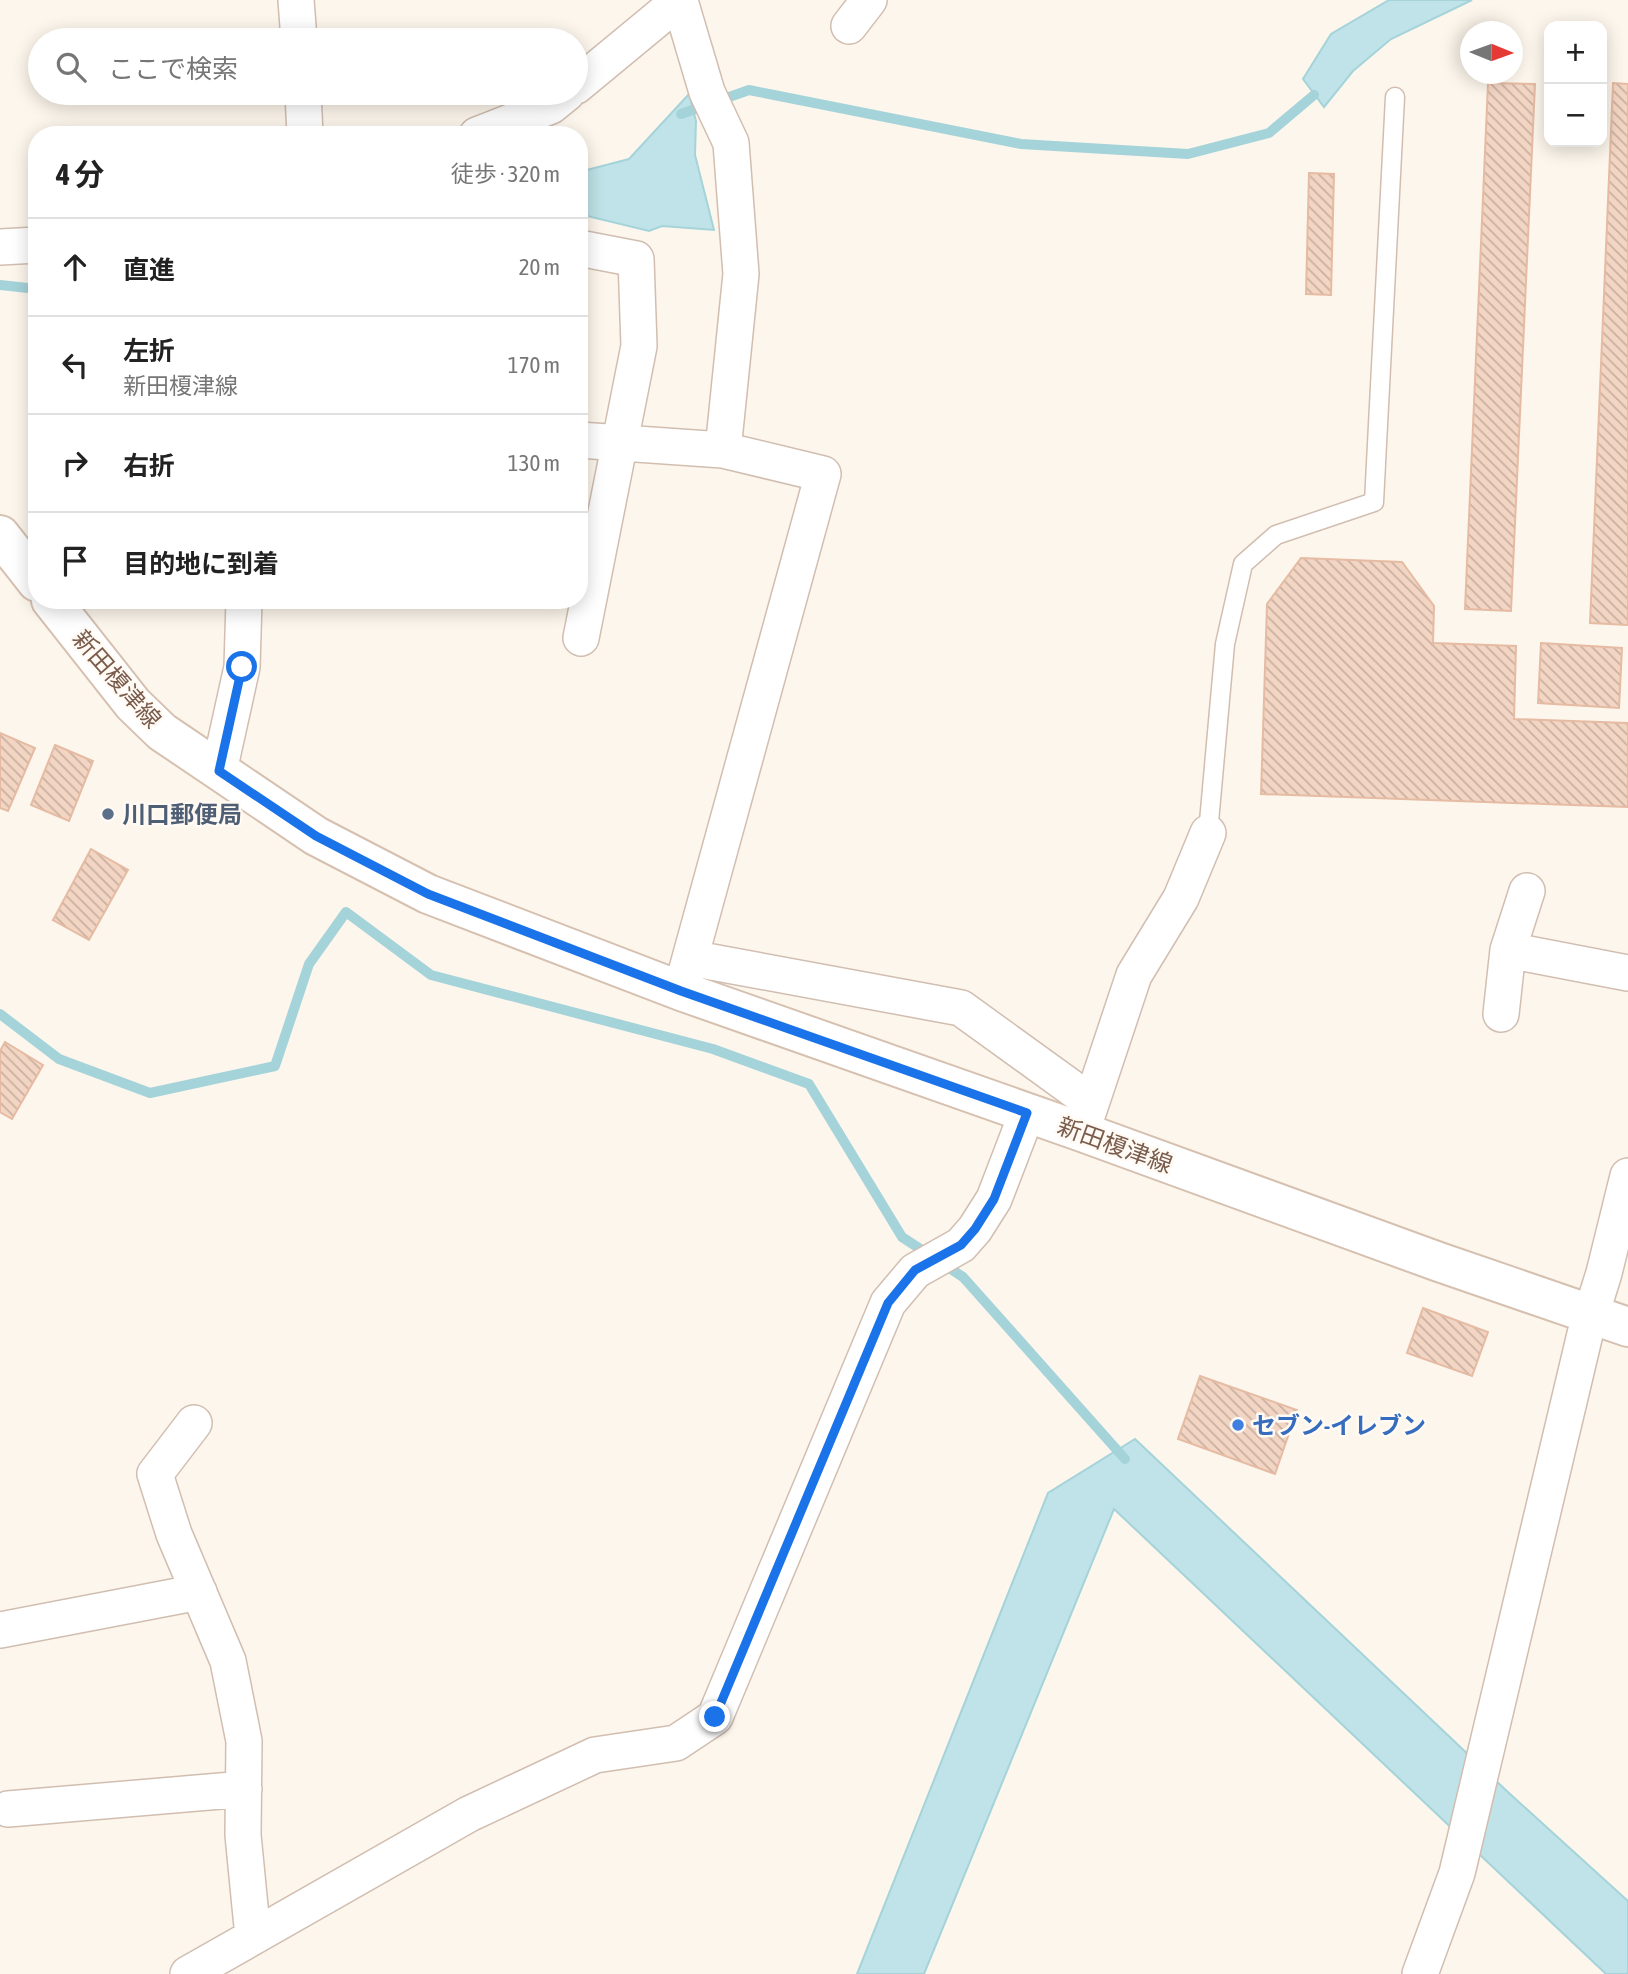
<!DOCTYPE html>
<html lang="ja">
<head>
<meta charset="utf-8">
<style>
	:root { --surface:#fff; --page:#f6f6f6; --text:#222; --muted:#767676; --line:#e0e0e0 }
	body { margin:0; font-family:"Asap Condensed","Noto Sans JP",sans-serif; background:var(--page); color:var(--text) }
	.controls { position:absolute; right:21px; top:21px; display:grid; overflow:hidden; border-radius:14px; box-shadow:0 4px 18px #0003 }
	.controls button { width:63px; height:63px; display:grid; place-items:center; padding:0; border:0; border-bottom:2px solid var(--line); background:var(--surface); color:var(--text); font:35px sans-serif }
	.compass { position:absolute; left:1460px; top:21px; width:63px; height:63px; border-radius:50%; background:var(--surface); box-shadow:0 4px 18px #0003; rotate:91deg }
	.stop { position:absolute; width:21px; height:21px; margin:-16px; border:5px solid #1a73e8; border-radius:50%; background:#fff }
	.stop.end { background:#1a73e8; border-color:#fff; box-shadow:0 2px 7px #0008 }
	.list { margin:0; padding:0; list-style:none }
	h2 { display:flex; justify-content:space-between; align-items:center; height:91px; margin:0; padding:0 28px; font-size:30px }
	h2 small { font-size:23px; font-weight:400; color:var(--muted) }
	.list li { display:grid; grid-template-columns:46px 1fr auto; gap:21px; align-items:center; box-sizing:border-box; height:98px; padding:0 28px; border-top:2px solid var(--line) }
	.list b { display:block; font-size:26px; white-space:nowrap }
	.list p { margin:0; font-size:23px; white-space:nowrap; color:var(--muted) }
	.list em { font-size:23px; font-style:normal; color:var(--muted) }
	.icon { flex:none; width:38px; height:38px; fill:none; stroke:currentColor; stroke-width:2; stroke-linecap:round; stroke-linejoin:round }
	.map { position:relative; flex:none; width:1628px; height:1974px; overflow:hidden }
	.search { position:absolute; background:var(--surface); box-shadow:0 4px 18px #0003; left:28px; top:28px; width:560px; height:77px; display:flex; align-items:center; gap:18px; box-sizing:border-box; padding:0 24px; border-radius:38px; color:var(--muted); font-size:26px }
	.panel { position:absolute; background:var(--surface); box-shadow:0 4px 18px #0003; left:28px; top:126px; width:560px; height:483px; border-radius:28px }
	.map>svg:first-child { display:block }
	.water { fill:#bfe3e8; stroke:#a5d3da; stroke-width:2 }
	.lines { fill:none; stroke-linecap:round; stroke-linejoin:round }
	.stream { stroke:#a5d3da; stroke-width:10 }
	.building { fill:url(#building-back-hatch); stroke:#e6bba3; stroke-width:2 }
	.service-casing { stroke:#d1beb0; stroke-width:21 }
	.minor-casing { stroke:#d1beb0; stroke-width:38 }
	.secondary-casing { stroke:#d6c0b0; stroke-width:42 }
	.service { stroke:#fff; stroke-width:18 }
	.minor { stroke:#fff; stroke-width:35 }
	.secondary { stroke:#fff; stroke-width:38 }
	.route { stroke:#1a73e8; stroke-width:9 }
	.service-dot { fill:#5c6f8a; stroke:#fffaf3; stroke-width:2.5 }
	.shop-dot { fill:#3f7fe0; stroke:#fffaf3; stroke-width:2.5 }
	.labels { text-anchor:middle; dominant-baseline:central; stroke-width:5; stroke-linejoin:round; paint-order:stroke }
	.street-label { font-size:24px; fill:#7a5c4d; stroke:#fffaf3 }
	.service-label { font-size:24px; font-weight:bold; fill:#4e5e75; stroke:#fffaf3; text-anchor:start }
	.shop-label { font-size:24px; font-weight:bold; fill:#366cbe; stroke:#fffaf3; text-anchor:start }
</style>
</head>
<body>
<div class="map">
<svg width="1628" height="1974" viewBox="0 0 1628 1974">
	<defs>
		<pattern id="building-back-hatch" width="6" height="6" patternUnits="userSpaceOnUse" patternTransform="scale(1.75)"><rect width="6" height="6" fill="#f3d5c3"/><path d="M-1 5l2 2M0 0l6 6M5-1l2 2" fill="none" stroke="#cab0a1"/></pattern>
	</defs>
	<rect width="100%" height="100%" fill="#fdf6ec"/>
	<path class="water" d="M1389,0H1472L1391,39L1353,71L1324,107L1303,79L1331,34Z
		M689,94L696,121L695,155L714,230L662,226L649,231L579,214V172L629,159Z
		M1135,1439L1510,1794L1628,1901V1974H1606L1114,1509L924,1974H857L1048,1493Z"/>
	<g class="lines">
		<path class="stream" d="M681,114L749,90L1021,144L1188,154L1269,133L1314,95
			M0,285L37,289
			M0,1014L59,1059L150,1093L275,1066L309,964L346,912L431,975L713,1049L809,1084L902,1237L963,1277L1125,1459"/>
	</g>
	<path class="building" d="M1488,83L1535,84L1511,611L1465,609Z
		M1613,83L1628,84V625L1590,623Z
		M1309,173L1334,174L1331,295L1306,294Z
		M1301,558L1402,562L1434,606L1433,643L1516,646L1514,719L1628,723V807L1261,794L1267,604Z
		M1541,643L1622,648L1619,708L1538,703Z
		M0,733L35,748L8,811L0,808Z
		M55,745L93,761L69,821L31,805Z
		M91,849L128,870L89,940L53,920Z
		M5,1042L43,1065L12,1119L0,1112V1051Z
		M1423,1308L1488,1332L1472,1376L1407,1353Z
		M1200,1376L1297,1410L1275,1474L1178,1439Z"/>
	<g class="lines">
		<defs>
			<path id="service" d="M1208,833L1225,644L1243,564L1276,535L1374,502L1395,97"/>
			<path id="minor" d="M296,0L299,40
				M680,1L707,92L731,143L741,274L723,450L823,474L681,991
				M849,26L869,0
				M576,86L680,0
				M303,93L305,135
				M477,135L551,106L567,93
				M0,247L37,245
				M579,248L636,259L639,346L581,638
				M579,440L723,450
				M219,771L242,667L244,600
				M1508,950L1527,891
				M690,958L961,1008L1091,1102
				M1501,1014L1508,950L1628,973
				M1085,1122L1134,975L1181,898L1208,833
				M194,1423L155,1474L174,1534L228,1661L244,1741L243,1835L253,1937
				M0,1630L199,1592
				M8,1809L244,1789
				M188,1974L469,1814L595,1755L676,1743L715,1717L888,1303L915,1271L961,1245L975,1229L994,1199L1027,1113
				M1420,1974L1457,1873L1585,1334L1604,1273L1628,1176"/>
			<path id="secondary" d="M0,535L37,582
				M51,600L133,704L162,732L316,836L428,894L681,991L1082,1132L1439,1262L1628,1327"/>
		</defs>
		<use href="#service" class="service-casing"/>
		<use href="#minor" class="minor-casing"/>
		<use href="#secondary" class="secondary-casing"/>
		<use href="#service" class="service"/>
		<use href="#minor" class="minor"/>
		<use href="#secondary" class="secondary"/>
	</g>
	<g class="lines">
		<path class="route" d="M242,667L219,771L316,836L428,894L681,991L1027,1113L994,1199L975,1229L961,1245L915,1270L888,1303L715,1717"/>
	</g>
	<circle class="service-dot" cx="108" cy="814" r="7"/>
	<circle class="shop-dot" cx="1238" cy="1425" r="7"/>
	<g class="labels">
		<g class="street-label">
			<text transform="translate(117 679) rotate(49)">新田榎津線</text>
			<text transform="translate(1115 1145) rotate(20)">新田榎津線</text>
		</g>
		<g class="service-label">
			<text x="122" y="814">川口郵便局</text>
		</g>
		<g class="shop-label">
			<text x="1252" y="1425">セブン-イレブン</text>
		</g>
	</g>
</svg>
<div class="controls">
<button>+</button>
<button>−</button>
</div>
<svg class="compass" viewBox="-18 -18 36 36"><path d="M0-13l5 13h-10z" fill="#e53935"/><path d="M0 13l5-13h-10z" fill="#767676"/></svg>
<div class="stop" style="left:242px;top:667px"></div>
<div class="stop end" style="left:715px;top:1717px"></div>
<div class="search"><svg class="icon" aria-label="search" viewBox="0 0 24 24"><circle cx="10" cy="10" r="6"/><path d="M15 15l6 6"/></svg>ここで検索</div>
<section class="panel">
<h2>4 分<small>徒歩 · 320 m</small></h2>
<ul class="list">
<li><svg class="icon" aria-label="ahead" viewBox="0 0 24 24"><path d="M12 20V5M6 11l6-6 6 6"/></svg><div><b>直進</b></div><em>20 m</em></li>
<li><svg class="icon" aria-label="left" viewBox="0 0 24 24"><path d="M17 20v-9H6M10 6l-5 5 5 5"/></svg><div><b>左折</b><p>新田榎津線</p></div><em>170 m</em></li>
<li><svg class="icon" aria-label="right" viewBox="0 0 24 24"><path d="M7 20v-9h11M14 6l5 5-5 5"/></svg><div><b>右折</b></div><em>130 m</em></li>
<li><svg class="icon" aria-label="arrive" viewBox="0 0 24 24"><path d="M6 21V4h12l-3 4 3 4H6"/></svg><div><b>目的地に到着</b></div></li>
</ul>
</section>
</div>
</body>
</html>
